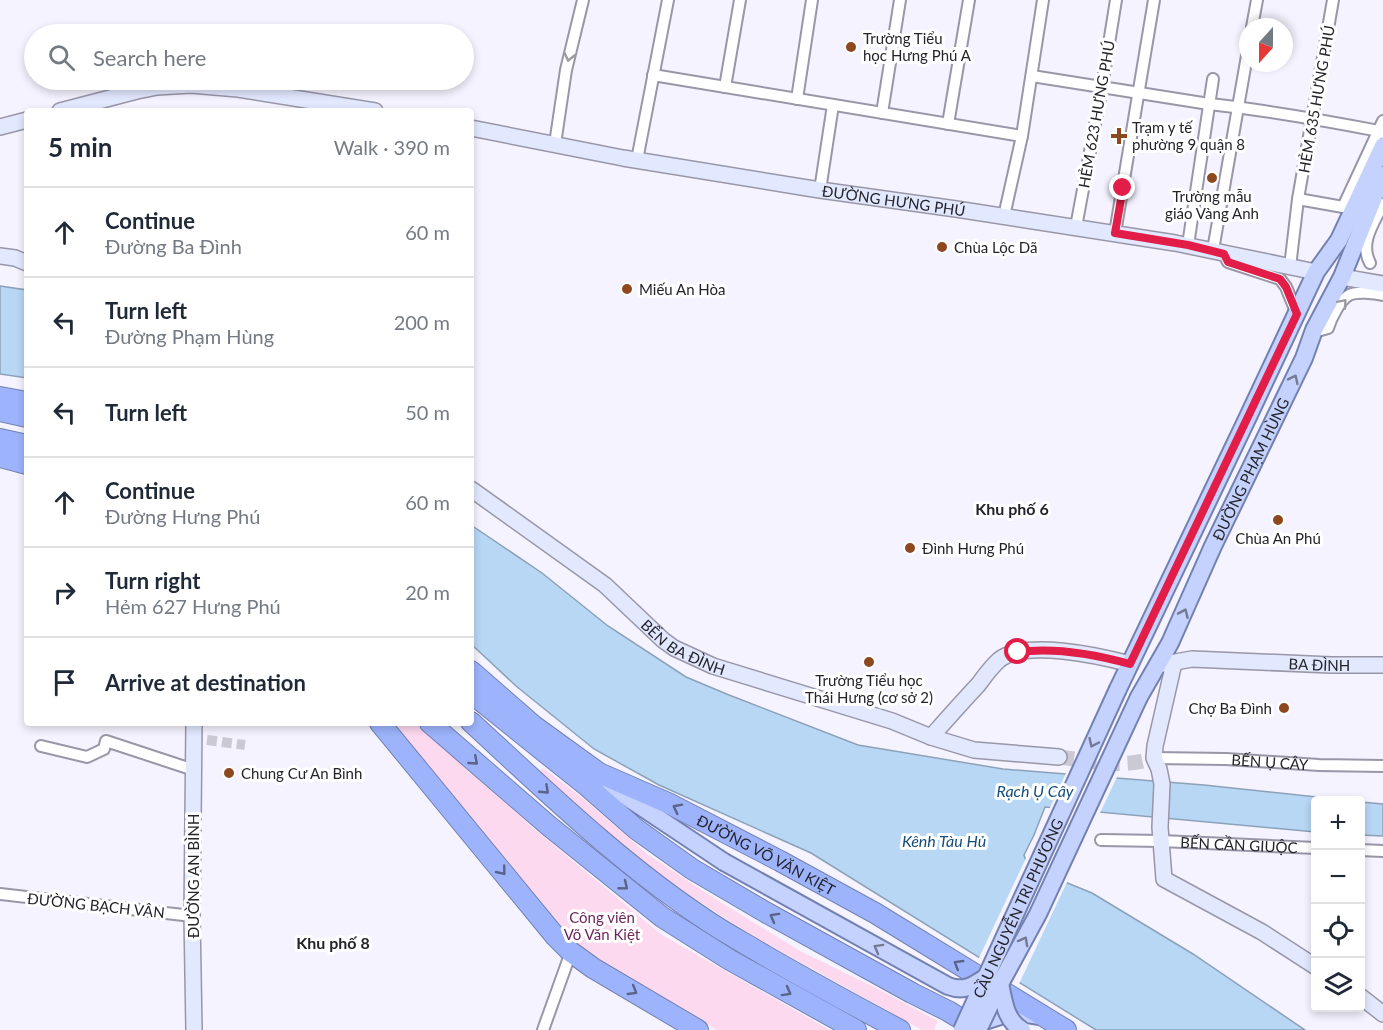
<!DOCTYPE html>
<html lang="en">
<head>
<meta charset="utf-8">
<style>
	:root { --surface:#fff; --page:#f6f6f7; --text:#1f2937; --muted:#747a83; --line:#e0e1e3 }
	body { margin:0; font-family:Lato,sans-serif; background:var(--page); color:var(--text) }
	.controls { position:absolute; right:18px; bottom:18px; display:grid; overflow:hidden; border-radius:6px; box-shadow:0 3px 9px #0003 }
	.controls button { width:54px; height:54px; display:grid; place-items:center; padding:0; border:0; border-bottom:2px solid var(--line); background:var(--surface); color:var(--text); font:30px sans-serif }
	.compass { position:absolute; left:1239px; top:18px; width:54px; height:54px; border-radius:50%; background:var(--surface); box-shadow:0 3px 9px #0003; rotate:201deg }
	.stop { position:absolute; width:18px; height:18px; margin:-14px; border:4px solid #e11d48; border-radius:50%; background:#fff }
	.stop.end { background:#e11d48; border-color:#fff; box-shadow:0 2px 6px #0008 }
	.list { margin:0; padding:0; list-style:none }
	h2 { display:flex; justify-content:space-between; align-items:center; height:78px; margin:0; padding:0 24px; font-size:26px }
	h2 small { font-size:20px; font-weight:400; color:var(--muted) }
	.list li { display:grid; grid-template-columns:39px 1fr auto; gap:18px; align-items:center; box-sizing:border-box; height:90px; padding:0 24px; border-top:2px solid var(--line) }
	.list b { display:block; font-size:22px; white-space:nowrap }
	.list p { margin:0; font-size:20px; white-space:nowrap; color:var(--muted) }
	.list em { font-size:20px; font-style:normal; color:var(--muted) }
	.icon { flex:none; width:33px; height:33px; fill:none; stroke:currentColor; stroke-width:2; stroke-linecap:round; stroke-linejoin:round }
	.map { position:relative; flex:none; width:1383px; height:1030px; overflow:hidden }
	.search { position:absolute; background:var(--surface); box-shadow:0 3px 9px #0003; left:24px; top:24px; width:450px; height:66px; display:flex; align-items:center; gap:15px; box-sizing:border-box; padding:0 21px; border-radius:33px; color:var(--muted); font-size:22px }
	.panel { position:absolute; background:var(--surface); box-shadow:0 3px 9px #0003; left:24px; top:108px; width:450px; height:618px; border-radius:6px }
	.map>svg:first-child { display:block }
	.green { fill:#fcd9ef }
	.water { fill:#b8d7f5; stroke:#8ca1b8; stroke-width:1.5 }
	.pier { fill:#f5f3ff }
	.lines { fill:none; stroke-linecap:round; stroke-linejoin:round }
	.street-tunnel { stroke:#cbc9d4; stroke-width:10; stroke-dasharray:10 5; stroke-linecap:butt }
	.secondary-tunnel { stroke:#cbc9d4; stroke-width:15; stroke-dasharray:15 8; stroke-linecap:butt }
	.street-casing { stroke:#9996a8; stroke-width:14 }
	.secondary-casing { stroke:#9996a8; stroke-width:18 }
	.primary-casing { stroke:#7381b2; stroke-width:20 }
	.highway-casing { stroke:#7381b2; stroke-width:22 }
	.street { stroke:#fff; stroke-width:10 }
	.secondary { stroke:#e2e8fe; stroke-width:15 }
	.primary { stroke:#c4d2fd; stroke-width:16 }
	.highway { stroke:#9db4fc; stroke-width:20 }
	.primary-bridge-casing { stroke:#7381b2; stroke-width:20; stroke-linecap:butt }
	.primary-bridge { stroke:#c4d2fd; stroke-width:16 }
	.oneway { stroke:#9c9c9f }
	.oneway2 { stroke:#747a94 }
	.oneway3 { stroke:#5a6488 }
	.route { stroke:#e11d48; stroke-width:8 }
	.poi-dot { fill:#8d481e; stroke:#fff; stroke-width:2 }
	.labels { text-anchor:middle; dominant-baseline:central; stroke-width:6; stroke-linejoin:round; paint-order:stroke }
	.poi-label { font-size:15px; fill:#24232a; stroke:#fff; text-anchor:start }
	.street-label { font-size:15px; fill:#24232a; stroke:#fff }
	.park-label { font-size:15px; fill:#6e275b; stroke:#fff }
	.neighbourhood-label { font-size:16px; font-weight:bold; fill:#24232a; stroke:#fff }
	.water-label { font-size:16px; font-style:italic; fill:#154e7c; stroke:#fff }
</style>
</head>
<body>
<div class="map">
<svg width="1383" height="1030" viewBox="0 0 1383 1030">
	<rect width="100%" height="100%" fill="#f5f3ff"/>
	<path class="green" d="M392,723H417L532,827L662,935L830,1030H717L579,948Z
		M543,768L579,795L646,853L709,895L802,952L878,989L938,1021L934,1030H922L748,933L655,873L538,773Z"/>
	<path class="water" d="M0,286L27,290V378L0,374Z
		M471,525L542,573L608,626L686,677L729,695L858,745L1003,769L1204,785L1345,800H1316L1315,832L1045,807L1034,835L1024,855L1028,867L1092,893L1193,954L1305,1030H1096L811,853L659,785L594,749L516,686L471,644Z
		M1361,802L1383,804V836L1361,835Z"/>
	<path class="pier" d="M1067,771L1118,775L1099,815L1049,810Z
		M1027,856L1030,864L1068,880L1018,986L978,960Z"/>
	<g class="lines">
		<path class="street-tunnel" d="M207,740L245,745"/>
		<path class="secondary-tunnel" d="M1059,757C1092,761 1122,769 1154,758"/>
		<defs>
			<g id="street">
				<path d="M1252,27L1257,0"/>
				<path d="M653,75L1022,136"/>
				<path d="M1032,76L1209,104C1266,110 1322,120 1379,131L1383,133"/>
				<path d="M725,87L740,0"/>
				<path d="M797,99L812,0"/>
				<path d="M882,113L900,0"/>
				<path d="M948,124L969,0"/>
				<path d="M555,144L566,70L583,0"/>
				<path d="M637,160L668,0"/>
				<path d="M820,190L833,105"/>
				<path d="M1298,199L1343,207L1383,121"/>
				<path d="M1004,216L1022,136L1043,0"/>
				<path d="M1076,227L1102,87L1116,0"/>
				<path d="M1115,233L1154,0"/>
				<path d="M1188,245L1213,79"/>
				<path d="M1213,250L1248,50"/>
				<path d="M1224,254L1228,262L1280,279L1286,287L1297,314"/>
				<path d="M1370,263C1359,242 1374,223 1383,204"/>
				<path d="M1290,267L1298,199L1333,0"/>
				<path d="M1314,330H1321L1328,328C1331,318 1340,300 1349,295C1356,291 1375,293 1383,295"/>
				<path d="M41,746L87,757L104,749L106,741L194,770"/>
				<path id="s1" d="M1154,758L1226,759L1319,765L1383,766"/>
				<path id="s2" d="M1101,840L1161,841L1316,848"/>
				<path d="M1360,850L1383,851"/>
				<path d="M0,894L192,916"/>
				<path d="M543,1030L571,952"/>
			</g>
			<g id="secondary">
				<path d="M60,111L137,91L157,87L191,85L238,89L375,111"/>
				<path d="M0,127L27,120"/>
				<path id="s3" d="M471,128L623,158L820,190L956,209L1175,243L1316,272"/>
				<path d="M0,256L15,258L27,263"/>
				<path d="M1342,277L1383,284"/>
				<path id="s4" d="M471,489L605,585L663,640L674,648L713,666L892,721L931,737L974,750L1059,757"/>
				<path d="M1174,663L1155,746L1154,758L1159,769L1162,784L1160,827L1164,879L1262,932L1316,967"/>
				<path id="s5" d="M1164,664L1192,659L1331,665H1383"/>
				<path d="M194,723L192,916L194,1030"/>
				<path d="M931,737C947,719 962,702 978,685C984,677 991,667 999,660C1025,639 1100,656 1130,664"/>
				<path d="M1360,996L1383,1014"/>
			</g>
			<g id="primary">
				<path d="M1118,689L1247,419L1316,272L1339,240L1383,146"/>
				<path id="s6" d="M1139,697L1170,643L1213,546L1304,358L1314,330L1342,277L1383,175"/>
				<path d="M605,778L622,794L724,862"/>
				<path d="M972,1025L1013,1012L1040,1016"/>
			</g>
			<g id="highway">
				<path d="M0,397L27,402"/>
				<path d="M0,411L27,417"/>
				<path d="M0,439L27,445"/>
				<path d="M0,457L27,464"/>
				<path id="s7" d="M471,671L534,726L599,773L668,803L780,861L875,913L1066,1030"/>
				<path d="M471,693L587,786L636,829L692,869L767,913L912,993L948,1011L979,1030"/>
				<path d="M471,722C547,792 622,865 709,922C727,934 746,944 764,955C809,981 855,1006 900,1030"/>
				<path d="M380,723L555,936L571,952L593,968L698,1030"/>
				<path d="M430,723L549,826L662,917L730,960L856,1030"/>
			</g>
		</defs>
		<use href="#street" class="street-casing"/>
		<use href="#secondary" class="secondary-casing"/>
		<use href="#primary" class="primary-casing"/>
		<use href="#highway" class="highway-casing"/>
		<use href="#street" class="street"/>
		<use href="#secondary" class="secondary"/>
		<use href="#primary" class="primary"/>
		<use href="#highway" class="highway"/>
		<defs>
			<g id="primary-bridge">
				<path d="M724,862L948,986C964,992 973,986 986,977"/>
				<path d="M1000,984C1004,1001 1005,1020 1022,1030"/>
				<path id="s8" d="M962,1030L1118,689"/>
				<path d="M978,1030L1000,984L1038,914L1139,697"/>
			</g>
		</defs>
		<use href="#primary-bridge" class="primary-bridge-casing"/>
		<use href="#primary-bridge" class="primary-bridge"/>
	</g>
	<defs><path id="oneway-chevron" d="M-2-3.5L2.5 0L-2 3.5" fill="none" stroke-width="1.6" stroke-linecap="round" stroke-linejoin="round" transform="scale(1.5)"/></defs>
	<g class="oneway">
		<use href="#oneway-chevron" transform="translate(569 57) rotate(103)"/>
		<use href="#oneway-chevron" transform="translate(1343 303) rotate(-49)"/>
	</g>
	<g class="oneway2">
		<use href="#oneway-chevron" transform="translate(1294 379) rotate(-64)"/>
		<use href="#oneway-chevron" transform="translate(1184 613) rotate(-66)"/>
		<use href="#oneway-chevron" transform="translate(1093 743) rotate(115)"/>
		<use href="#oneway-chevron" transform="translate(1024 941) rotate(-61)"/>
		<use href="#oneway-chevron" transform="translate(878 948) rotate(-151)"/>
	</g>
	<g class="oneway3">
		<use href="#oneway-chevron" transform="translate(474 761) rotate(41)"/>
		<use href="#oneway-chevron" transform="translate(545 790) rotate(43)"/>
		<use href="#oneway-chevron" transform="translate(677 808) rotate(-153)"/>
		<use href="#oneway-chevron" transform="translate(502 871) rotate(51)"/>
		<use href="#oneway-chevron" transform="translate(624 886) rotate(39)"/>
		<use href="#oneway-chevron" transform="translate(774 917) rotate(-151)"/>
		<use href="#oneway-chevron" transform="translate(958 964) rotate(-149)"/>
		<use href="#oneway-chevron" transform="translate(633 991) rotate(31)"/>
		<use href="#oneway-chevron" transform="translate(787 992) rotate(29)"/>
	</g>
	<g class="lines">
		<path class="route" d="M1018,652C1056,647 1094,654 1130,664L1297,314L1286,287L1280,279L1228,262L1224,254L1188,245L1115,233L1123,188"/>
	</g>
	<g class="poi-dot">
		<circle cx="851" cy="47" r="6"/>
		<path d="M1116 127h6v6h6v6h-6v6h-6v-6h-6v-6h6z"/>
		<circle cx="1212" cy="178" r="6"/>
		<circle cx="942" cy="247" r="6"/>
		<circle cx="627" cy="289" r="6"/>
		<circle cx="1278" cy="520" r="6"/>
		<circle cx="910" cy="548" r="6"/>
		<circle cx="869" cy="662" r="6"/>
		<circle cx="1284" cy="708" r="6"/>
		<circle cx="229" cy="773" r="6"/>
	</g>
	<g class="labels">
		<g class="poi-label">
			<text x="863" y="38">Trường Tiểu<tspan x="863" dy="17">học Hưng Phú A</tspan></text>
			<text x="1132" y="127">Trạm y tế<tspan x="1132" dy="17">phường 9 quận 8</tspan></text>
			<text x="1212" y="196" text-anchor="middle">Trường mẫu<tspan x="1212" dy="17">giáo Vàng Anh</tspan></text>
			<text x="954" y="247">Chùa Lộc Dã</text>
			<text x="639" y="289">Miếu An Hòa</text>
			<text x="1278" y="538" text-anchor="middle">Chùa An Phú</text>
			<text x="922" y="548">Đình Hưng Phú</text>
			<text x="869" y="680" text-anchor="middle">Trường Tiểu học<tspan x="869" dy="17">Thái Hưng (cơ sở 2)</tspan></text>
			<text x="1272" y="708" text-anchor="end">Chợ Ba Đình</text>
			<text x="241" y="773">Chung Cư An Bình</text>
		</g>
		<g class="street-label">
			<text transform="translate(1316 99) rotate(-80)">HẺM 635 HƯNG PHÚ</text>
			<text transform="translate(1096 114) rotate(-80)">HẺM 623 HƯNG PHÚ</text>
			<text stroke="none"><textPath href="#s3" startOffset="429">ĐƯỜNG HƯNG PHÚ</textPath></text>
			<text stroke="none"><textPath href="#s6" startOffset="254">ĐƯỜNG PHẠM HÙNG</textPath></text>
			<text stroke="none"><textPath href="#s4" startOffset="266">BẾN BA ĐÌNH</textPath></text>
			<text stroke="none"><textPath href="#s5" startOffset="156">BA ĐÌNH</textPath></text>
			<text stroke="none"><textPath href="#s1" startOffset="116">BẾN Ụ CÂY</textPath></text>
			<text stroke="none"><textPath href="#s2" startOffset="138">BẾN CẦN GIUỘC</textPath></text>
			<text stroke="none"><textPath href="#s7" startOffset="350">ĐƯỜNG VÕ VĂN KIỆT</textPath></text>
			<text transform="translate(193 876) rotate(-90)">ĐƯỜNG AN BÌNH</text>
			<text transform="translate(96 905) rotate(6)">ĐƯỜNG BẠCH VÂN</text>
			<text stroke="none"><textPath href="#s8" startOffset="134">CẦU NGUYỄN TRI PHƯƠNG</textPath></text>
		</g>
		<g class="park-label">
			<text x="602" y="917">Công viên<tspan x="602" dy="17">Võ Văn Kiệt</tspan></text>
		</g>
		<g class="neighbourhood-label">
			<text x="1012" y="508">Khu phố 6</text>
			<text x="333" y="942">Khu phố 8</text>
		</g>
		<g class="water-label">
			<text x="1035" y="790">Rạch Ụ Cây</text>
			<text x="944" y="840">Kênh Tàu Hủ</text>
		</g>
	</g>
</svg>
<div class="controls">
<button>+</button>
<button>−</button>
<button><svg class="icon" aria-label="locate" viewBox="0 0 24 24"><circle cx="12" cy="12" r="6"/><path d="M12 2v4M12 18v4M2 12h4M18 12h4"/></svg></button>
<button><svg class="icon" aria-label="layers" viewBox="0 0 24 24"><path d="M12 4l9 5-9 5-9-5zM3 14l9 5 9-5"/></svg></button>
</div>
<svg class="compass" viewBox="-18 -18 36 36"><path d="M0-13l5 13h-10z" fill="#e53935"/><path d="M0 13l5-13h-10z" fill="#747a83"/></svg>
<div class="stop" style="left:1018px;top:652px"></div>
<div class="stop end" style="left:1123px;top:188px"></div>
<div class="search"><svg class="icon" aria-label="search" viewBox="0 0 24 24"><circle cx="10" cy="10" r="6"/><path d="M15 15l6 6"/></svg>Search here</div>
<section class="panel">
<h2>5 min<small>Walk · 390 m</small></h2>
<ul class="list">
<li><svg class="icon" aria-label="ahead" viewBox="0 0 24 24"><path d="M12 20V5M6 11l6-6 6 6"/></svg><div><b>Continue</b><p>Đường Ba Đình</p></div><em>60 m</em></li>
<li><svg class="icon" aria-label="left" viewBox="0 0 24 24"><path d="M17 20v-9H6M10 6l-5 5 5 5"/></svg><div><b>Turn left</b><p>Đường Phạm Hùng</p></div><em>200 m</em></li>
<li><svg class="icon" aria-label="left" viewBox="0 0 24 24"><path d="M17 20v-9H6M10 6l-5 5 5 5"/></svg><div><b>Turn left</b></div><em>50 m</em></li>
<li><svg class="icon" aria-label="ahead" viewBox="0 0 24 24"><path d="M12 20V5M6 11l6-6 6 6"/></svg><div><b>Continue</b><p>Đường Hưng Phú</p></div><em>60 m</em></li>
<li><svg class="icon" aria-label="right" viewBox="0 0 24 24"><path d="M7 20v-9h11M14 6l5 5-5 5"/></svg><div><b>Turn right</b><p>Hẻm 627 Hưng Phú</p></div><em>20 m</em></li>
<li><svg class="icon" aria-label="arrive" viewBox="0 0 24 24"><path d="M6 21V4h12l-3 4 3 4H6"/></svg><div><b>Arrive at destination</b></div></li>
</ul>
</section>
</div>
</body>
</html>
